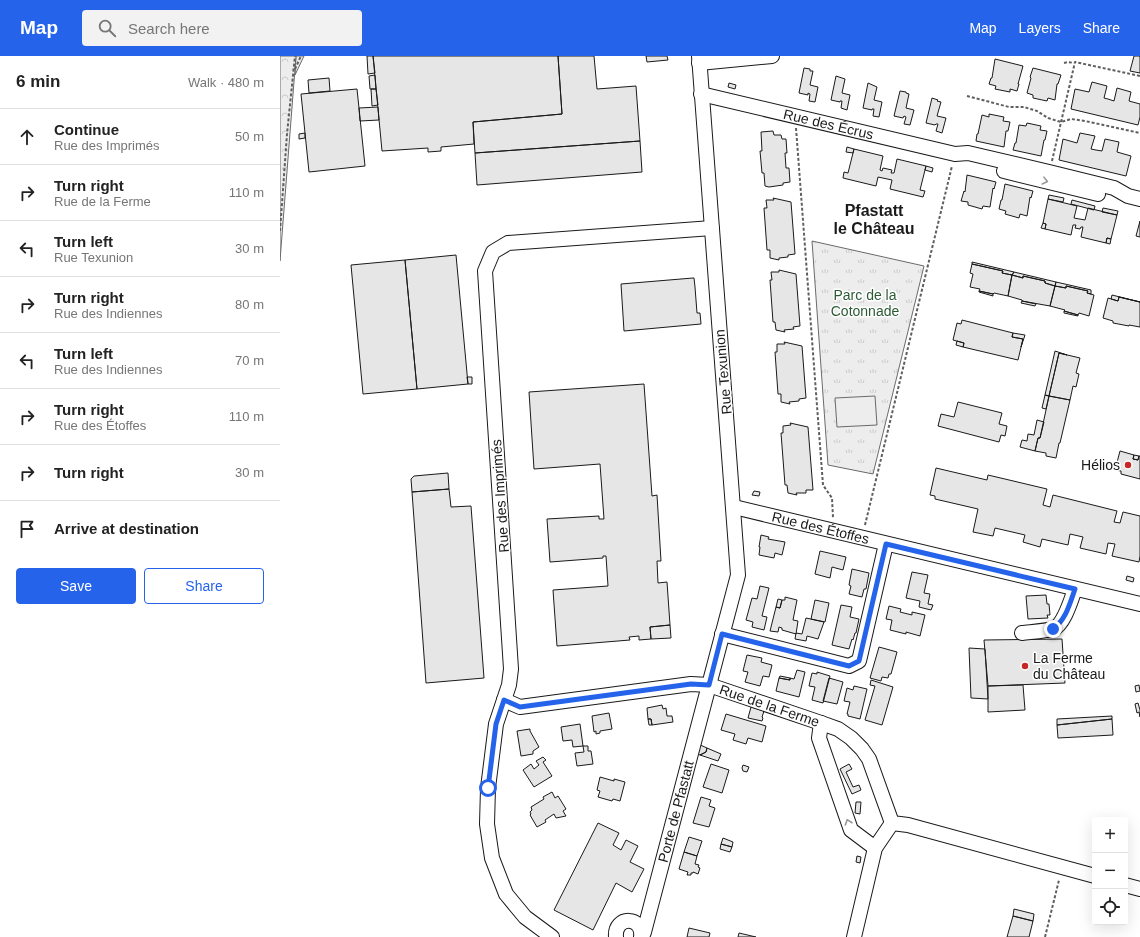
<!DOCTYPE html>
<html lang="en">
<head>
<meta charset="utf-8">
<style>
	:root { --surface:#fff; --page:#f2f2f2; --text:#222; --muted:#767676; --line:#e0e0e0; --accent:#2563eb }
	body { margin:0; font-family:Helvetica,sans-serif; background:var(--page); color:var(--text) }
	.controls { position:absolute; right:12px; bottom:12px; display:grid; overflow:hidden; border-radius:4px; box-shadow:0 4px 16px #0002 }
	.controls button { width:36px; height:36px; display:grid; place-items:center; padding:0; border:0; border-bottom:1px solid var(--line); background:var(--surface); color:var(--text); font:20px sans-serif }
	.stop { position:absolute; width:12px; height:12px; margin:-9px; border:3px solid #2563eb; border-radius:50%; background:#fff }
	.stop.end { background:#2563eb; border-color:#fff; box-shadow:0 1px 4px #0008 }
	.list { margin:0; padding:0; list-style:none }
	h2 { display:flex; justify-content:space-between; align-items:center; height:52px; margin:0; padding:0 16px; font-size:17px }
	h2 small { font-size:13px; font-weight:400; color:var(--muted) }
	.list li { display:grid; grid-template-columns:26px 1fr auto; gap:12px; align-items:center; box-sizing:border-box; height:56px; padding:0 16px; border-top:1px solid var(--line) }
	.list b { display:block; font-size:15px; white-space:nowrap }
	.list p { margin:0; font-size:13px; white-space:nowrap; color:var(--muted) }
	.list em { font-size:13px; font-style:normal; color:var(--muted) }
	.actions { display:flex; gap:8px; padding:12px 16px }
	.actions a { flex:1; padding:9px 0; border:1px solid var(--accent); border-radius:4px; text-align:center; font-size:14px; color:var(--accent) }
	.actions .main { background:var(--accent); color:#fff }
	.icon { flex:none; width:22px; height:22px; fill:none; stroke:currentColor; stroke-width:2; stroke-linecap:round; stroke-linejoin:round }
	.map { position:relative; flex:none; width:860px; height:881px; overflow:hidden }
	header { display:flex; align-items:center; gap:24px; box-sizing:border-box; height:56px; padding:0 20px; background:var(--accent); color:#fff }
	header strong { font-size:19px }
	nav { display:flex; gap:22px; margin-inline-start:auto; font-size:14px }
	.search { width:280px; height:36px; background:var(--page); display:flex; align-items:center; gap:10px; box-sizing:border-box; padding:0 14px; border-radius:4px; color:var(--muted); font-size:15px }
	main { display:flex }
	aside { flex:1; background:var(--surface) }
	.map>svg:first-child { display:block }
	.grass { fill:url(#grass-tufts); stroke:#6a6a6a }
	.forest { fill:url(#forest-crowns); stroke:#6a6a6a }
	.pitch { fill:#ededed; stroke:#6a6a6a }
	.building { fill:#e6e6e6; stroke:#1a1a1a }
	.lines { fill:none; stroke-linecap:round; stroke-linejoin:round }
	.minor-casing { stroke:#1a1a1a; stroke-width:16 }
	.path { stroke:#5f5f5f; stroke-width:2; stroke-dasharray:3 2; stroke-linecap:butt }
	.minor { stroke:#fff; stroke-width:14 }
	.oneway { stroke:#989898 }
	.route { stroke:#2563eb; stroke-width:5 }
	.poi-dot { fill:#c62828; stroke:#fff; stroke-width:1.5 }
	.labels { text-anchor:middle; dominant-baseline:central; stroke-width:3; stroke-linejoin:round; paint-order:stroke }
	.street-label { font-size:14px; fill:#1a1a1a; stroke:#fff }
	.park-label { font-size:14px; fill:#2b5a34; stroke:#fff }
	.poi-label { font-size:14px; fill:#1a1a1a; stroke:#fff; text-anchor:end }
	.quarter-label { font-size:16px; font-weight:bold; fill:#1a1a1a; stroke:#fff }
</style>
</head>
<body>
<header>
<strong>Map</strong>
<div class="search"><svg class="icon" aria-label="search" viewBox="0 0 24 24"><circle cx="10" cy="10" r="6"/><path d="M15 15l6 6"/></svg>Search here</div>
<nav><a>Map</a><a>Layers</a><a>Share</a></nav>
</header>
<main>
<aside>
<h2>6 min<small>Walk · 480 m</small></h2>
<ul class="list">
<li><svg class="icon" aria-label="ahead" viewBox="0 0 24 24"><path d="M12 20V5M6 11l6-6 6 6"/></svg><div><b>Continue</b><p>Rue des Imprimés</p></div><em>50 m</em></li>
<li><svg class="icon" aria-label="right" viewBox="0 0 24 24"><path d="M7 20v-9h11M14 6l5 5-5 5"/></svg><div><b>Turn right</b><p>Rue de la Ferme</p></div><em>110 m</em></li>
<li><svg class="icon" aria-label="left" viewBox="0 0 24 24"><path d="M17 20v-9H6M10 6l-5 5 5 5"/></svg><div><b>Turn left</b><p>Rue Texunion</p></div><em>30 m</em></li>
<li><svg class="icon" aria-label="right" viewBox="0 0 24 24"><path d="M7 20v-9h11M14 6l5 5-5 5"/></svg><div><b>Turn right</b><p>Rue des Indiennes</p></div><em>80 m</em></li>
<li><svg class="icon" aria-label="left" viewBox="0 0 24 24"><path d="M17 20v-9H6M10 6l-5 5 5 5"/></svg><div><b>Turn left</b><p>Rue des Indiennes</p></div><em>70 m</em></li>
<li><svg class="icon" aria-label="right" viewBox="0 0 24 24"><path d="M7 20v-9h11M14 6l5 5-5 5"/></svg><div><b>Turn right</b><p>Rue des Étoffes</p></div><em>110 m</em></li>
<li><svg class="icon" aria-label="right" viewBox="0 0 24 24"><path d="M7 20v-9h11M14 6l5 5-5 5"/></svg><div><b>Turn right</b></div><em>30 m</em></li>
<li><svg class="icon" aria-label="arrive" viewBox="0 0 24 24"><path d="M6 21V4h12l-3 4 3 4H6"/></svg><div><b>Arrive at destination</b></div></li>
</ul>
<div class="actions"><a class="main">Save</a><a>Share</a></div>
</aside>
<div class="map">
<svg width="860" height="881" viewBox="0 0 860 881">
	<defs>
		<pattern id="grass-tufts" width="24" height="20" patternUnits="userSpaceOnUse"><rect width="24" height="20" fill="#ededed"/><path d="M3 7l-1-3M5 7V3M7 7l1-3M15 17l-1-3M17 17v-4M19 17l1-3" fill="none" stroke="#cbcbcb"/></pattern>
		<pattern id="forest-crowns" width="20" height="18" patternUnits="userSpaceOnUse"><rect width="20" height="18" fill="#ededed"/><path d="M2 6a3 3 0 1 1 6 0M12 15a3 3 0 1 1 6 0" fill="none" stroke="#cbcbcb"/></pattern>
	</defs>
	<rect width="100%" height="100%" fill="#fff"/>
	<path class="grass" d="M16,0H24L15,19Z
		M532,185L644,210L593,418L548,409Z"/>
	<path class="forest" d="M0,0H16L0,205Z"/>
	<path class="pitch" d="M595,340L597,369L557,371L555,342Z"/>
	<path class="building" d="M87,0H93L95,17L88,18Z
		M93,0H278L282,58L193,66L194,88L161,91V95L148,96V92L102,95Z
		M278,0H314L317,33L356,30L360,85L195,97L193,66L282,58Z
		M366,0H387L388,4L367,6Z
		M854,0H860V17L850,15Z
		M715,3L743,10L738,28H739L737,35L730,33V36L715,33L716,30L709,28L711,22H712Z
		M524,12L530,13V15H533L530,29L538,31L535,46L529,45L530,38L528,37V39L519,37Z
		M753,12L781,19L778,28H777L775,44L768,42L767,45L753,42V39L747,37L751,22L750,21Z
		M95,19L96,33H90L89,20Z
		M556,20L565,23L562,37L570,39L567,54L561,52L562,45H560V46L551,44Z
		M49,22L50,35L29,37L28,24Z
		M812,26L827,30L824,42L828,43L834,45L837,32L851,36L849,45L860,48V61L858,69L791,53L795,33L809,36Z
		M449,27L456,29L455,33L448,31Z
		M588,27L597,31L594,44L602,46L599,61L593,60L594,53H592V54L583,52Z
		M77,33L85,110L29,116L21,38Z
		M91,33H96L98,49L92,50Z
		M620,35L626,36V37L629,38L626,52L634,54L630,69L624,68L626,61L624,60L623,62L614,60Z
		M652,42L658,44L657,45L661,46L657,60L666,62L662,77L656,75L658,68H656L655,69L646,67Z
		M98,51L99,64L80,65L79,52Z
		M709,58L724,61L723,65L730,66L728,75H726L724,91L696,85L697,78H698L702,59L709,61Z
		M747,67L761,70L760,74L767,75L765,84H764L761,100L733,94L735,87H736L739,69L746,70Z
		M493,75L494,79H501L502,83H506L507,97H505L506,112H509L510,126L503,127V129L489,131L485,130L484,117H482L480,95H482L481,76Z
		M25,77V82L19,83V78Z
		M800,77L815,80L811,93L816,94L822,95L825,83L839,86L837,96L851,100L846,120L779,104L783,83L797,87Z
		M360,85L362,116L197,129L195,97Z
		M567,91L574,93L573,97L566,96Z
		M574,93L603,100L600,114L602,115L603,112L612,114L611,117H614L617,103L646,110L640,134L645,135L643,141L610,133L612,124L598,121L596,130L563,122L564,116L568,117Z
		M646,110L653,112L652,116L645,114Z
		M687,119L716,126L714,133L713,132L710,151L703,150L702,153L688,149V146L681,145L684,135L685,136Z
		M725,128L753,135L751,142L750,141L747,160L740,158L739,162L725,158L726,155L719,153L721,144H722Z
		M769,139L784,142L783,146L768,143Z
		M493,142L511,146L515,198L508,199V201L499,202V204L490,202V194H487L484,152H487L486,144H494Z
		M768,143L797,150L794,162L805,164L808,152L837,159L831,183L827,182L826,187L801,181L803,171H801L800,173L795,172L796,169H793L791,179L765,173L766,168L763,167Z
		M792,144L815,150L814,154L791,148Z
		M823,152L838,155L837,159L822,156Z
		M860,165V181L856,180Z
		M763,167L766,168L765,173L761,172Z
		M827,182L831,183L830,188L826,187Z
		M176,199L188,328L137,333L125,204Z
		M125,204L137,333L83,338L71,209Z
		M692,206L734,216L732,219L722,217L723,215L692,208Z
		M692,208L723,215L722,217L732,219L728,240L714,237L713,238L699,235L700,233L690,231L693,218L690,217Z
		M499,214L516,218L520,270L513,271L514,273L504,274L505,276L496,274L495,266H493L490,224H492L491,216H499Z
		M734,216L776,226L775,230L765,227V225L743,220V222L732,219Z
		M732,219L743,222V220L765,225V227L775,230L770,250L742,245V244L728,240Z
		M413,222H414L415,231L417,257H420L421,268L344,275L341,228Z
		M776,226L811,234V238L807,237L808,235L786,230V232L775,230Z
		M775,230L786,232V230L808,235L807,237L814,239L809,260L799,257L798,259L784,255L785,254L770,250Z
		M699,235L713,238V240L699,236Z
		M832,239L860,246L839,241L838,245L831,243Z
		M839,241L860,246V271L849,269V270L833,267V265L823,262L828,242L838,245Z
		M742,245L756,248L755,250L741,247Z
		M784,255L798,259V260L784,257Z
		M682,264L733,277L732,281L743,283L738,304L683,291L684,287L673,284L677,267L681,268Z
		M733,277L745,279L741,291L743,283L732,281Z
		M677,285L684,287L683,291L676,289Z
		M504,286L522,290L526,342L519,343V345L509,346L510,348L501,346V338H498L495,296H497V288H505Z
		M775,295L787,299L779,297L769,340L765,339Z
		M779,297L800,302L796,317L799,318L796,331L793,330L790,344L769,340Z
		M187,321H192V328H188Z
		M364,328L372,440L377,439L381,505H377L378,527L387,526L390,569L370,571L371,583L359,584V580L349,581L350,584L277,590L273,534L328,530L326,500H323V502L270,506L267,463L319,460V463H324L320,408L254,413L249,336Z
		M765,339L769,340L766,353L762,352Z
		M769,340L790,344L780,387H779L776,402L766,400V397L755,395L758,382H760Z
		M678,346L722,357L719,368L727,370L725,380L721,379L719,386L658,370L661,358L674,361Z
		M757,364L764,366L760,382H758L755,395L740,391L742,384L747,385L748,378L754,379Z
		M510,367L528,371L533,434H526V437H516L517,439L508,437L507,429H505L501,377H503V370L511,369Z
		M840,395L854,399L853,403L858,404L859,400H860V423L841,418V415L835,414Z
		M854,399L859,400L858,404L853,403Z
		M656,412L707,424L708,419L767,433L763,449L770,451L773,439L837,455L834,466L840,467L843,456L860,460V500L859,506L832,500L835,488L828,487L826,498L800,492L803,481L790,478L788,489L762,483L760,491L743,486L745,479L715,472L713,480L693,476L698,453L655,443V440L650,439Z
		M168,417L169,433L132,436L131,423L134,420Z
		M169,433L171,451L191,450L204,622L146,627L132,436Z
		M474,435L480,436L479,440L472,439Z
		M481,479L489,481L488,483L505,486L502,499L495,497L494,502L479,499L480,491H479Z
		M540,495L566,501L563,514L552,511L550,522L535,518Z
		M572,513L589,517L586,533H584L582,541L569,538L571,530L569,529Z
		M632,516L648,519L644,537L650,538L648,548L653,549L651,554L639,551L640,545L626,542Z
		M847,520L854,522L853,526L846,524Z
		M480,530L489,532L482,560L487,561L484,574L472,571L473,566L466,564L472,542L477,543Z
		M766,539L767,548H769L770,559H767L768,562L748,563L746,540Z
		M505,541L517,544L513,564L518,565L516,578L502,574V572L499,571L498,576L490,575L496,551L500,552L502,544H505Z
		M498,543L502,544L500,552L496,551Z
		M535,544L549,547L545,566L531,563Z
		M561,549L572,551L570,561L579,563L576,577H575L573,584L572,583L569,593L552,589Z
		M609,550L621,553L620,556L632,559V556L645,559L640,580L626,576V578L610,574L612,564L606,563Z
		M526,562L544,566L538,583L527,580L526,585L515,583L516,577L522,578Z
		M390,569L391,582L371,583L370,571Z
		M782,583L785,627L708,630L704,584Z
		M599,591L617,596L611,618H609L608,622L602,621L601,625L590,622Z
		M689,592L705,593L708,643L691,642Z
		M467,599L482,602L481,606L492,609L489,621L483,620L480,630L465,626L468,616L463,615Z
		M517,614L525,616L519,641L496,635L499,622L510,624V622L514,623Z
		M537,616L550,620L543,647L532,644L535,631L529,630L532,617L537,618Z
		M500,620L510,622V624L499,622Z
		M549,622L563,626L557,648L543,645Z
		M591,624L613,631L602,669L585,664L595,630L590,629Z
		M743,629L745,654L708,656V630Z
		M859,629L860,635L856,636L855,630Z
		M574,630L587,633L580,663L568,660V658H567L570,646L564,645L567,632L573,634Z
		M858,647L860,654V661L859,656L857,657L855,648Z
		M382,649L383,653L386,652L387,660H392L393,666L372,669L371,663H368L367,652Z
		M471,651L484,655L482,661L483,662L482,665L468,662Z
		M329,657L332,673L320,675V677L316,678V675L314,676L312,660Z
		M446,658L486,670L482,686L468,682L466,688L453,684L455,678L441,674Z
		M832,660V663L777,669V663Z
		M368,663H371L372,669H369Z
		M832,663L833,679L778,682L777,669Z
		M300,668L303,690L293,691L292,684L283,685L281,671Z
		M250,673V675L259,691L253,695V698L241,700L237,675Z
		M418,688L427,692L426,696L420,699L415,697Z
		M303,690H308V695H311L313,708L297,710L295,697L304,696Z
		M427,692L441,698L438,705L420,699L426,696Z
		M263,701L266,704L263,706L272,720L254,731L243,714L251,708L254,713L259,709L256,705Z
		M431,708L449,714L442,737L423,731Z
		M569,708L572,713L566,716L573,731L579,729L581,734L572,738L560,713Z
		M463,709L469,711L467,716L463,715L462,712Z
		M320,721L334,725V723L345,726L340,745L333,743L332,745L318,741L320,735L317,734Z
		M272,736L275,742L278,740L286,753L283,755L286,760L276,762L274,758L265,764L266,766L257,771L250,759L251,758L250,756L252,754L251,751L264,743L263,741Z
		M421,741L431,744L429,750L435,752L429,771L413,767Z
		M576,746H581L580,758L575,757Z
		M318,767L339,777L333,789L341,794L346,784L358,790L350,806L364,813L352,836L336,827L313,874L274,854Z
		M409,781L422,785L417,800L404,796Z
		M443,782L453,786L452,791L441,788Z
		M441,788L452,791L450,796L440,793Z
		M404,796L417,800L415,808L419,809L418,811L420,812L418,818L413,816V817H411V819H407L408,816L399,813Z
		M577,800L581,801L580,807L576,806Z
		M734,853L754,858L753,865L733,860Z
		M733,860L753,865L749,881H727Z
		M409,872L430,877L429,881H407Z
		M459,877L476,881H458Z"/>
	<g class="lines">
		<defs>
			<g id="minor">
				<path d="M419,7L492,0"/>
				<path id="s1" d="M421,38L675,98L688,97L769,116L834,132L848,140L860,143"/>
				<path d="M724,115L818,138"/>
				<path id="s2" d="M454,451L860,548"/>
				<path d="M742,577C750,576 765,575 773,573C784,569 791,544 795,533"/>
				<path d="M442,578L569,610L579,605L606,488"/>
				<path id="s3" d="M224,644L240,651L411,628L429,629L541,667L558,673L571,682L582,693L589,703L612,767L628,769L815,820"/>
				<path d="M541,667L539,682L571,774L595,792"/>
				<path d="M845,829L860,833"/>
				<path d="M272,881L245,861L226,838L212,802L207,768L208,732L216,668L229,629L231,613L205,215L213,196L228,187L432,172"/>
				<path d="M336,881C334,859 364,860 361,881"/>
				<path id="s4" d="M362,881L364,876L458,519L419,0"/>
				<path d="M574,881L595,792L612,767"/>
			</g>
		</defs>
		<use href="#minor" class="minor-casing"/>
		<path class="path" d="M784,7L788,6L794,7
			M15,13L21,0
			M687,40L729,51H744L757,55L768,62L781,66L791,63L805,65L860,77
			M516,72L543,429L552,442L553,462
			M772,105L795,6L860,20
			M0,175L7,78L15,0
			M585,469L672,110
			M765,881L779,824"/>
		<use href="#minor" class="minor"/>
	</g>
	<defs><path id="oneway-chevron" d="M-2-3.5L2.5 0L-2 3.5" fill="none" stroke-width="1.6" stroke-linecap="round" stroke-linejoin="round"/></defs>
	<g class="oneway">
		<use href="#oneway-chevron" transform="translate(765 125) rotate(14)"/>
		<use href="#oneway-chevron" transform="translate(568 766) rotate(-109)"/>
	</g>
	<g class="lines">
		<path class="route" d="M208,732L216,668L224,644L240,651L411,628L429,629L442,578L569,610L579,605L606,488L795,533C790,547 786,564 773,573"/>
	</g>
	<g class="poi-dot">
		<circle cx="848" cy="409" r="4"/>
		<circle cx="745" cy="610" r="4"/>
	</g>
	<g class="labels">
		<g class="street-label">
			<text stroke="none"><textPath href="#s1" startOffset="131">Rue des Écrus</textPath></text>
			<text transform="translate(443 316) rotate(-95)">Rue Texunion</text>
			<text transform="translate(220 440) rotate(-94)">Rue des Imprimés</text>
			<text stroke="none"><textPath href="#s2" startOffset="89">Rue des Étoffes</textPath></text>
			<text stroke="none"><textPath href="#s3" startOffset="272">Rue de la Ferme</textPath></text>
			<text stroke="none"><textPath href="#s4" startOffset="130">Porte de Pfastatt</textPath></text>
		</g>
		<g class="park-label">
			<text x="585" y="239">Parc de la<tspan x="585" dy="16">Cotonnade</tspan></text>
		</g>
		<g class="poi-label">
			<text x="840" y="409">Hélios</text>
			<text x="753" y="602" text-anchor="start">La Ferme<tspan x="753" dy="16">du Château</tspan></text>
		</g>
		<g class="quarter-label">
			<text x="594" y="154">Pfastatt<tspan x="594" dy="18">le Château</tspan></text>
		</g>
	</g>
</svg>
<div class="controls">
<button>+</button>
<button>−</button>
<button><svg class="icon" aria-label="locate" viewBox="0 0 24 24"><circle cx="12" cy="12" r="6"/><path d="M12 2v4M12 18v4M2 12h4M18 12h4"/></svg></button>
</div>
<div class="stop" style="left:208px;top:732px"></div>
<div class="stop end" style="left:773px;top:573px"></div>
</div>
</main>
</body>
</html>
